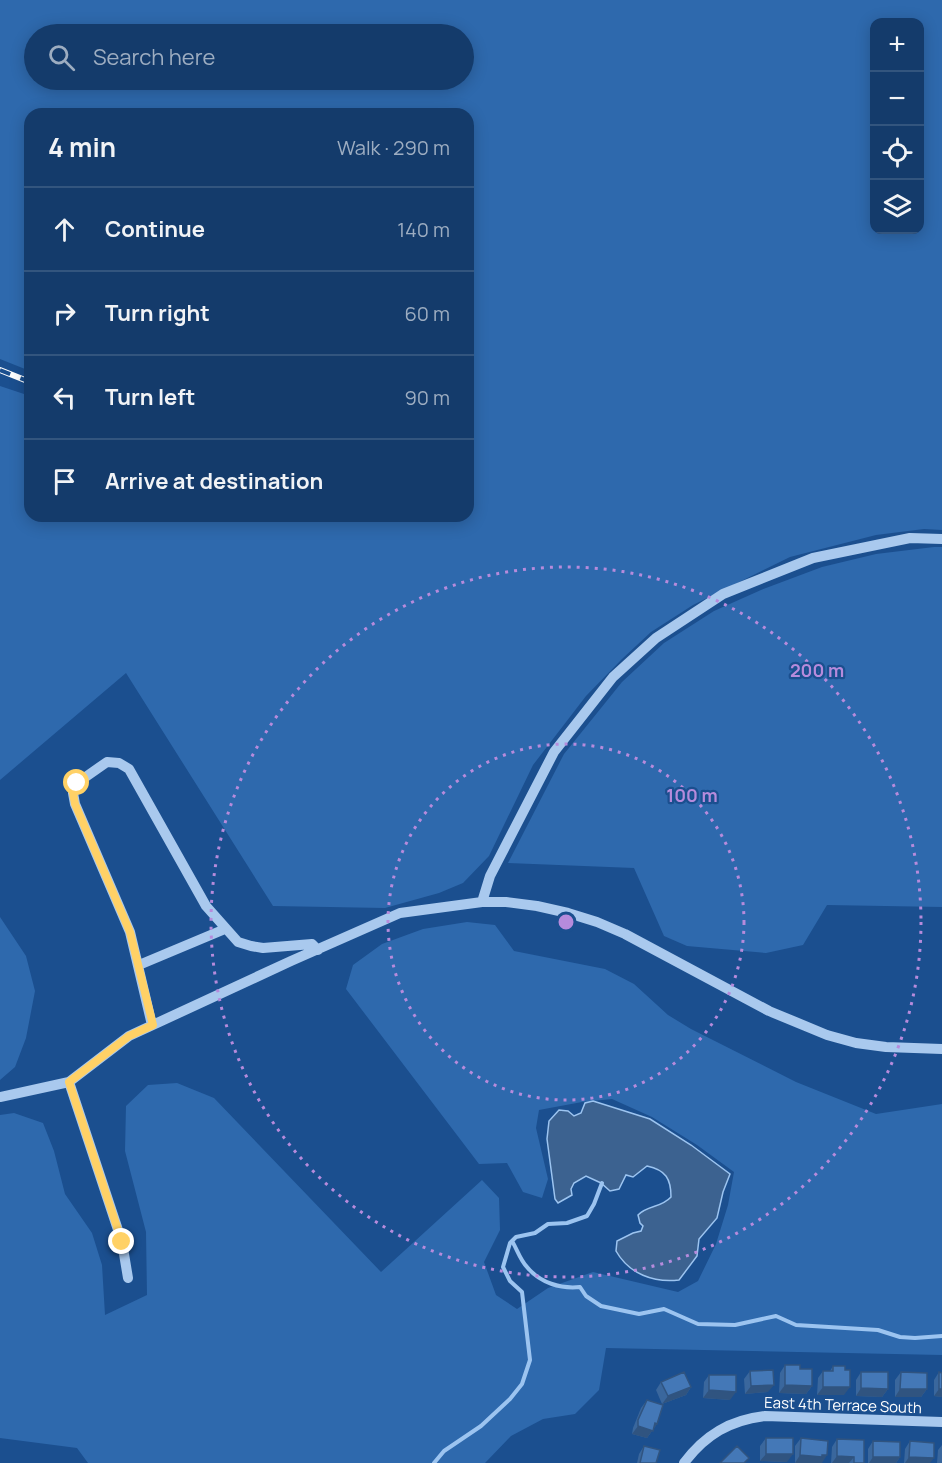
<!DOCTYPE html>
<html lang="en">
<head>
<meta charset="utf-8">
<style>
	:root { --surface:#143b6b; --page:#1d4271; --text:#f1f3f6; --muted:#9dadc1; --line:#33557e }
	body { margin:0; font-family:Manrope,sans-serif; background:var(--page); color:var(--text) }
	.controls { position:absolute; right:18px; top:18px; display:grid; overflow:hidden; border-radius:12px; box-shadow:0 3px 15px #0003 }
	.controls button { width:54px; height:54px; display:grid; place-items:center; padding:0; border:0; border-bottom:2px solid var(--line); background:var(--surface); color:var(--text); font:30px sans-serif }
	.stop { position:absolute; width:18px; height:18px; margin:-14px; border:4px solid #ffd166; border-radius:50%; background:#fff }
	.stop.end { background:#ffd166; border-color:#fff; box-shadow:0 2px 6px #0008 }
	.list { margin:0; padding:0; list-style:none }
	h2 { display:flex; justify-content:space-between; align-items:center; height:78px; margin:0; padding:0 24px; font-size:26px }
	h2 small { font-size:20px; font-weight:400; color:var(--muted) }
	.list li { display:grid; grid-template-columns:39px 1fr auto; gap:18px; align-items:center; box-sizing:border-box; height:84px; padding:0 24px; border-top:2px solid var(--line) }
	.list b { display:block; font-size:22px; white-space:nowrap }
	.list em { font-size:20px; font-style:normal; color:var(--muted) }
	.icon { flex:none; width:33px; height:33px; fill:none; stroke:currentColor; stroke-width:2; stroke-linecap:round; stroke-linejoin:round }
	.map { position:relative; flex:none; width:942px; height:1463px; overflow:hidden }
	.search { position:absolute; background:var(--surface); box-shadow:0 3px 15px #0003; left:24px; top:24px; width:450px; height:66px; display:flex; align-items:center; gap:15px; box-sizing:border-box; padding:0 21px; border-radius:33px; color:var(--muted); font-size:22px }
	.panel { position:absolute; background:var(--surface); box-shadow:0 3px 15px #0003; left:24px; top:108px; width:450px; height:414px; border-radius:18px }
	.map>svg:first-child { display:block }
	.green { fill:#2e69ad; fill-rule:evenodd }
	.water { fill:#3c6290; stroke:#9cc4f0; stroke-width:1.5 }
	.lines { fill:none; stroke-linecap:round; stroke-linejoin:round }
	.stream { stroke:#9cc4f0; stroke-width:4 }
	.minor { stroke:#a9c9ee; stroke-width:10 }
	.rail-casing { stroke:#fff; stroke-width:6 }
	.rail { stroke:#1b4f8f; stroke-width:4; stroke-dasharray:11; stroke-linecap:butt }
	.wall { fill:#3a679d }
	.shaded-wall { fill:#305480 }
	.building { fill:#4478b7; stroke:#305480; stroke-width:1.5 }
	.route { stroke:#ffd166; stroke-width:8 }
	.ring { fill:none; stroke:#b68bdc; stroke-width:3; stroke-dasharray:3 6 }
	.labels { text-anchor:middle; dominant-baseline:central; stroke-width:4.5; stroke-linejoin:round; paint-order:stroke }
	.street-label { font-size:15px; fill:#fff; stroke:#1b4f8f }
	.centre { fill:#b68bdc; stroke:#1b4f8f; stroke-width:3 }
	.ring-label { font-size:18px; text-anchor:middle; font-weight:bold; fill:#b68bdc; stroke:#1b4f8f; stroke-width:4.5; stroke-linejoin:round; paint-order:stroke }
</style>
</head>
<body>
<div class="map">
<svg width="942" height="1463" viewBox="0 0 942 1463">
	<rect width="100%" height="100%" fill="#1b4f8f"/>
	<path class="green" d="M0,0H942V530L924,529L876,535L790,557L693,605L651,632L622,659L586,696L533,765L489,856L463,883L439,893L385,908L273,906L126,673L0,780V386L30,396V516H468V114H30V371L0,359ZM874,22H920V230H874ZM34,34H464V80H34Z
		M934,547H942V907L827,905L803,945L766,953L687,946L664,936L634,868L508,863L564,754L622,682L664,643L714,611L761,590L822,567L876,554Z
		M0,917L26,956L35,991L26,1038L15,1067L0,1080Z
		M467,922L495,925L514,951L605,969L634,984L668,1015L691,1029L796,1082L876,1114L942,1104V1355L606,1348L599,1390L575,1414L543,1419L511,1436L485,1463H88L77,1448L0,1438V1115L14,1113L43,1123L54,1151L65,1194L92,1233L102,1265L105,1315L147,1295L146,1232L125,1151L126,1106L148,1085L177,1083L214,1098L381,1272L482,1180L499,1198L500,1230L484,1262L496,1295L517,1309L548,1288L593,1272L678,1292L698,1281L716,1244L728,1205L734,1172L697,1145L652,1117L612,1099L582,1102L539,1110L536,1128L548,1179L542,1198L523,1192L507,1163L479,1164L346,989L353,965L382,944L423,929Z"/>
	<path class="water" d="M593,1101L650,1119L691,1145L730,1174L723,1192L717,1218L699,1239L697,1256L679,1280C654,1283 629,1274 616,1251L617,1241L633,1233L641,1231L643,1226L640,1223L638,1215C648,1205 661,1208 671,1197C671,1179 666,1170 647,1166L633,1177L626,1175L619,1189L610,1191L601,1183L586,1176L574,1183L571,1189L572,1195L558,1203L555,1199L547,1139L549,1121L559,1110L568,1111L574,1116L581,1113L585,1103Z"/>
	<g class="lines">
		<path class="stream" d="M512,1241C517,1249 520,1260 527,1267C540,1283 561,1289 580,1287L586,1296L601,1306L639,1314L664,1309L698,1324L735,1325L776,1316L796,1325L878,1330L900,1337L915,1338L942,1336
			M434,1463L444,1451L481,1426L510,1399L522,1384L530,1360L522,1292L510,1281L503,1267L510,1243L516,1237L535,1233L548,1224L567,1223L587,1216L594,1204L602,1183"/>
		<path class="minor" d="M482,902L490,876L554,752L613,677L656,638L723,594L813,558L910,538L942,539
			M139,965L225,929
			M152,1025L130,932L75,804L73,793L77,783L107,762L119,763L129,769L206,906L238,942L251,946L263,948L312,944L318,950
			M69,1082L122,1242L128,1278
			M0,1097L69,1082L129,1036L291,961L400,913L482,902H506L537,906L568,913L597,922L625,934L769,1011L827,1035L856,1043L886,1047L942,1049
			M684,1463C705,1435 730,1420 765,1416L942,1422"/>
		<defs>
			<path id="rail" d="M0,370L30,382"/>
		</defs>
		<use href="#rail" class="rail-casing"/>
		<use href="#rail" class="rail"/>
	</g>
	<path class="wall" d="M785,1365L800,1369L812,1386L806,1394L779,1393L780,1373Z
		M833,1366L845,1370L844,1395H817L818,1378L823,1371H830Z
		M750,1371L768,1392L745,1394L744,1379Z
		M861,1372L888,1389L882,1397L856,1396V1380Z
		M901,1372L927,1389L921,1397H895V1380Z
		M939,1372L942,1397L934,1396V1380Z
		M709,1375L730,1400L703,1398L704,1382Z
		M661,1382L691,1387L686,1395L662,1404L656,1390Z
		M647,1400L657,1424L647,1438L632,1434L633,1428L641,1408Z
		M766,1438L787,1462L760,1461V1446Z
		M801,1438L822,1463H795V1446Z
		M837,1439L864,1463H831L832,1447Z
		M873,1441L900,1457L896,1463H868V1449Z
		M910,1441L930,1463H904L905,1449Z
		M942,1445V1463H937L938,1450Z
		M644,1446L656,1463H637L639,1454Z"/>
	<path class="shaded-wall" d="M774,1385L768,1392L745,1394L751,1386Z
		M785,1385L812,1386L806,1394L779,1393Z
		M691,1387L686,1395L662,1404L668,1396Z
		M823,1387H850L844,1395H817Z
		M861,1388L888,1389L882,1397L856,1396Z
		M900,1389H927L921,1397H895Z
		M939,1389H942V1397L934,1396Z
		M709,1390L736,1392L730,1400L703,1398Z
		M655,1423L657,1424L647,1438L632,1434L638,1426Z
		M766,1454H793L787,1462L760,1461Z
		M800,1455H827L822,1463H795Z
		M837,1456L854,1457L849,1463H832Z
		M873,1457H900L896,1463H869Z
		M909,1457L934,1458L930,1463H905Z"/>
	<path class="building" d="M785,1365H800V1369H812V1386L785,1385Z
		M833,1366H845V1370H850V1387H823V1371H833Z
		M773,1370L774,1385L751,1386L750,1371Z
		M684,1372L691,1387L668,1396L661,1382Z
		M861,1372H888V1389L861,1388Z
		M901,1372L927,1373V1389H900Z
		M939,1372L942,1373V1389H939Z
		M709,1375H736V1392L709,1390Z
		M647,1400L663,1405L657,1424L655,1423L653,1431L638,1426V1420Z
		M766,1438H793V1454H766Z
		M801,1438L828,1441L827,1455H822V1457L800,1455Z
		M837,1439L864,1440V1463H854V1457L837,1456Z
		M873,1441L900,1442V1457H873Z
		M910,1441L934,1443V1458L909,1457Z
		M644,1446L660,1450L656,1463H640Z
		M737,1446L749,1458L744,1463H720Z"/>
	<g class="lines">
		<path class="route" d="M77,783L73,793L75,804L130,932L153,1025L129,1036L69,1082L122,1242"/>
	</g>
	<g class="ring">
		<circle cx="566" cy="922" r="178"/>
		<circle cx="566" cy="922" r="355"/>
	</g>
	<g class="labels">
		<g class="street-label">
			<text transform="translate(843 1405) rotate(2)">East 4th Terrace South</text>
		</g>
	</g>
	<circle cx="566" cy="922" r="9" class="centre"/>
	<g class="ring-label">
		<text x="817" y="677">200 m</text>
		<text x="692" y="802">100 m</text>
	</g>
</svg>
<div class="controls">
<button>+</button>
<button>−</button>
<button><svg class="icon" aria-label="locate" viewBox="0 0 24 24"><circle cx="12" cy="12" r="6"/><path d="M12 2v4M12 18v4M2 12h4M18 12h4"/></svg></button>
<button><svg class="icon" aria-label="layers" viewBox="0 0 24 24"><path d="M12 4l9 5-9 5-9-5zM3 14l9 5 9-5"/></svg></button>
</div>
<div class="stop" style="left:77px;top:783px"></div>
<div class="stop end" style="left:122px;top:1242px"></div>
<div class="search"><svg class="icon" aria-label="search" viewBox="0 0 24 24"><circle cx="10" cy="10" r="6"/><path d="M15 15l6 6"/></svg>Search here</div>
<section class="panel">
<h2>4 min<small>Walk · 290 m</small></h2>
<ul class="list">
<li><svg class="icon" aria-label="ahead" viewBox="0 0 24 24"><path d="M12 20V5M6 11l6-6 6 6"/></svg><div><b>Continue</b></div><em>140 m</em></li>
<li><svg class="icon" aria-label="right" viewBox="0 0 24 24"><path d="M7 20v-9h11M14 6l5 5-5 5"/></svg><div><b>Turn right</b></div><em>60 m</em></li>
<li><svg class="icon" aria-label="left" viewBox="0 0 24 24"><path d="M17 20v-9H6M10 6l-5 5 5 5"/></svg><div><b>Turn left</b></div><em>90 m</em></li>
<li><svg class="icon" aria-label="arrive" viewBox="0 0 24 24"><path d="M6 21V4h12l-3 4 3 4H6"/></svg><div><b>Arrive at destination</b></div></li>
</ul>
</section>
</div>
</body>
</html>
